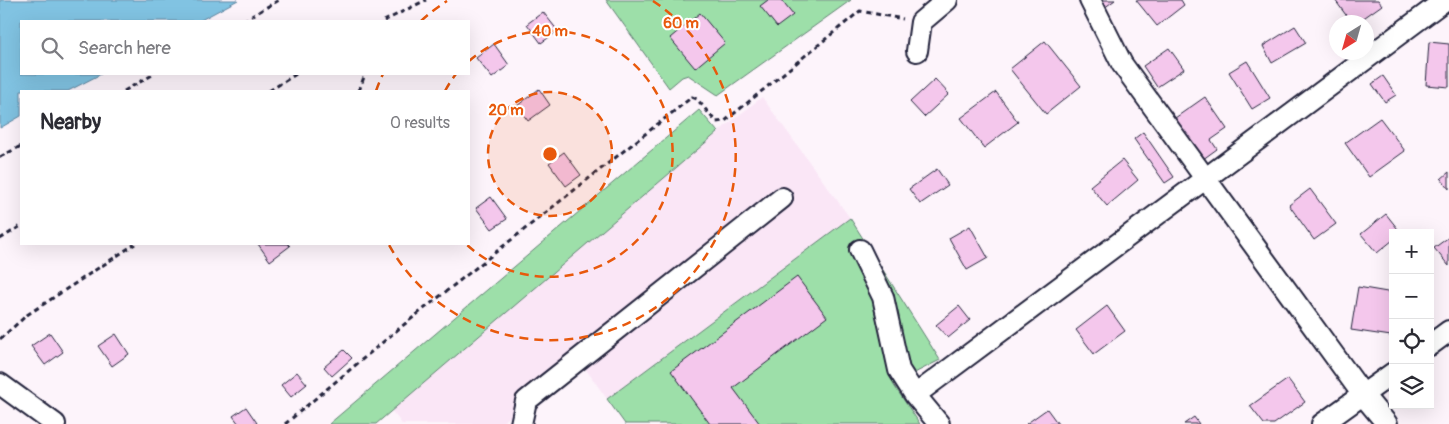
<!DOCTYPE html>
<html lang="en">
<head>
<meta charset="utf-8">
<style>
	:root { --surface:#fff; --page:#f2f2f3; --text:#2b2b33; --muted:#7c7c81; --line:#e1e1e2 }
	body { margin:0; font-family:Pangolin,sans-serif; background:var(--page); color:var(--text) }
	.controls { position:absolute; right:15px; bottom:15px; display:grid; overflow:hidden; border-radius:0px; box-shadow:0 5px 20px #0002 }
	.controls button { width:45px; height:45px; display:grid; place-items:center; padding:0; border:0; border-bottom:1px solid var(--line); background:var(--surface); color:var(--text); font:25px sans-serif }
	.compass { position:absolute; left:1329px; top:15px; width:45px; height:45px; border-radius:50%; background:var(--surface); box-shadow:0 5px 20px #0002; rotate:217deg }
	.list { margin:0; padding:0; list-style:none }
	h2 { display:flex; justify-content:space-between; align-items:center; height:65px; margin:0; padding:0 20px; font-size:21px }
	h2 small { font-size:16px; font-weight:400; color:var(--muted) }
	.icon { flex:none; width:28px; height:28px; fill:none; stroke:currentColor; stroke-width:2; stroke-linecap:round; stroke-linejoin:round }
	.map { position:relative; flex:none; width:1449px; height:424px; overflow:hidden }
	.search { position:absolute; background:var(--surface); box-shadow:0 5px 20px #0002; left:20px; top:20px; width:450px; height:55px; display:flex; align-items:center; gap:12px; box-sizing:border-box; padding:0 18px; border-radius:0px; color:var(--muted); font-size:19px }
	.panel { position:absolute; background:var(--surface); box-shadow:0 5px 20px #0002; left:20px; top:90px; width:450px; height:155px; border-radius:0px }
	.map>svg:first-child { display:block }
	.built { fill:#fae6f6 }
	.green { fill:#9ddfa9; stroke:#608072 }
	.water { fill:#81c3e2; stroke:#5b839f }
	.building { fill:#f4c7ec; stroke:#22223b }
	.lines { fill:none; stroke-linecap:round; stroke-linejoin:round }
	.minor-casing { stroke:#22223b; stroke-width:24 }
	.path { stroke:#22223b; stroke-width:3; stroke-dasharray:5 4; stroke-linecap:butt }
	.minor { stroke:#fff; stroke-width:20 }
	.ring { fill:none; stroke:#e8590c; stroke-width:2.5; stroke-dasharray:9 6 }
	.centre { fill:#e8590c; stroke:#fff; stroke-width:2.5 }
	.ring-label { font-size:15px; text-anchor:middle; font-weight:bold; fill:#e8590c; stroke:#fff; stroke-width:4; stroke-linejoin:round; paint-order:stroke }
</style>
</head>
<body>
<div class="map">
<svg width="1449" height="424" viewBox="0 0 1449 424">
	<rect width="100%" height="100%" fill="#fdf4fb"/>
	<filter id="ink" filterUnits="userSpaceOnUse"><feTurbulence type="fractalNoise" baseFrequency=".02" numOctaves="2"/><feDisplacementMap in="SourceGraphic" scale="10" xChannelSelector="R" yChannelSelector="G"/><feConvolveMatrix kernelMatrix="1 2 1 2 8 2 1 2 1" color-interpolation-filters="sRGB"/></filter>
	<g filter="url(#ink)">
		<path class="built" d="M762,97L850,218L607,399L582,364L500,424H402L391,410L718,132Z"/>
		<path class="green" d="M606,0H851L718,95L688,75L682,77L669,88Z
			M699,110L718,132L376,424H329Z
			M850,218L940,360L893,384L920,424H625L607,399Z"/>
		<path class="water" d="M0,0H238L199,21H21V74H101L68,91H21V116L0,128Z"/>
		<path class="building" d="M768,0H781L793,15L777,27L760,6Z
			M1098,0H1115L1104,8Z
			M1136,0H1181L1184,5L1157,26Z
			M1335,0H1378L1382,5L1358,22H1351Z
			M543,12L558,31L541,43L527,24Z
			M700,13L725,43L695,68L670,38Z
			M1295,26L1306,43L1272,63L1263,46Z
			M1045,41L1081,86L1046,114L1010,69Z
			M1429,42L1449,44V87L1426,85Z
			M494,44L509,65L492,78L476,58Z
			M1169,48L1184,69L1157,87L1143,66Z
			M1247,61L1270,98L1252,109L1229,72Z
			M1383,76L1396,95L1385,102L1372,84Z
			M935,79L949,94L924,117L910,102Z
			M539,89L550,105L528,121L517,106Z
			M996,92L1018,122L984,148L961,118Z
			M1205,97L1227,129L1211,140L1217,149L1199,162L1189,147L1193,144L1175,118Z
			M1380,118L1405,151L1369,177L1345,143Z
			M1143,132L1174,177L1165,183L1134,139Z
			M564,152L581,175L566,186L549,163Z
			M1122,160L1138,180L1107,206L1090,186Z
			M937,169L948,185L920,204L909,189Z
			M1449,172V189L1441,179Z
			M1310,189L1336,224L1314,240L1289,205Z
			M491,197L507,219L492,229L476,208Z
			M1386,214L1401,233H1393V240L1377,253L1361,234Z
			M970,226L988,258L967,270L949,238Z
			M1449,237V266L1434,248Z
			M258,244H288L290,246L270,261Z
			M797,277L827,317L733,388L760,424H710L671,371Z
			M1358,287L1393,293L1391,336L1351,330Z
			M959,306L970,320L948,338L936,325Z
			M1107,306L1125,331L1094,354L1076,330Z
			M50,333L63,352L45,365L31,346Z
			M116,334L129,354L112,366L98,346Z
			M344,350L352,358L332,376L324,367Z
			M297,372L307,384L291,397L281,385Z
			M1288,379L1305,402L1274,424H1264L1250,406Z
			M246,407L257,423L256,424H239L233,416Z
			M1047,409L1058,424H1026Z
			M1194,417L1199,424H1184Z"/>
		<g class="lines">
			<defs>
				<path id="minor" d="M1090,0L1122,64L1363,395L1387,424
					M917,51L921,22L947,0
					M860,250L883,297L899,370L915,395L939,424
					M1430,345L1449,331
					M0,384L55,424
					M915,395L1445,0
					M521,424L526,401L782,198
					M1322,424L1393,373"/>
			</defs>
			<use href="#minor" class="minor-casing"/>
			<path class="path" d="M243,21L279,0
				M384,21L426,0
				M124,91L154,74
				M269,91L296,74
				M359,91L365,74
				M0,157L21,146
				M0,239L21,226
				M0,339L27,315L135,244
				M285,424L401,327L692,97L697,99L716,122L725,121L860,11L903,19"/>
			<use href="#minor" class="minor"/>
		</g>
	</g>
	<circle cx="550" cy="154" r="62" fill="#e8590c" fill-opacity=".12"/>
	<g class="ring">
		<circle cx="550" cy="154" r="62"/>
		<path d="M445 91A123 123 0 0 1 456 74M469 61A123 123 0 1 1 466 244"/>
		<path d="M376 91A185 185 0 0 1 383 74M421 21A185 185 0 0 1 447 1M653 1A185 185 0 1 1 389 245"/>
	</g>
	<circle cx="550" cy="154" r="8" class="centre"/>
	<g class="ring-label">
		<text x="681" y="28">60 m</text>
		<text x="550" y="36">40 m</text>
		<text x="506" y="115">20 m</text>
	</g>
</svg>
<div class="controls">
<button>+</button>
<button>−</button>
<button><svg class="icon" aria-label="locate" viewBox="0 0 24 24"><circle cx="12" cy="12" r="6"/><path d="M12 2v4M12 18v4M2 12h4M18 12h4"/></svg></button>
<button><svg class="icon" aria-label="layers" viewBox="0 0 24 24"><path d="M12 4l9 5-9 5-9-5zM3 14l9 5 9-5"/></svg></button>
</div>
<svg class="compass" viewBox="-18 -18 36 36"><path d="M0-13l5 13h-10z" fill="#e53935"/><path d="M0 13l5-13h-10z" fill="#7c7c81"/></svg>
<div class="search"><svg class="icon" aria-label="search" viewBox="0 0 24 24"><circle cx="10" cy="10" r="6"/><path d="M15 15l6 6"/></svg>Search here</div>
<section class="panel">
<h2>Nearby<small>0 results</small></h2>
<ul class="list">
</ul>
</section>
</div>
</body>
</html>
